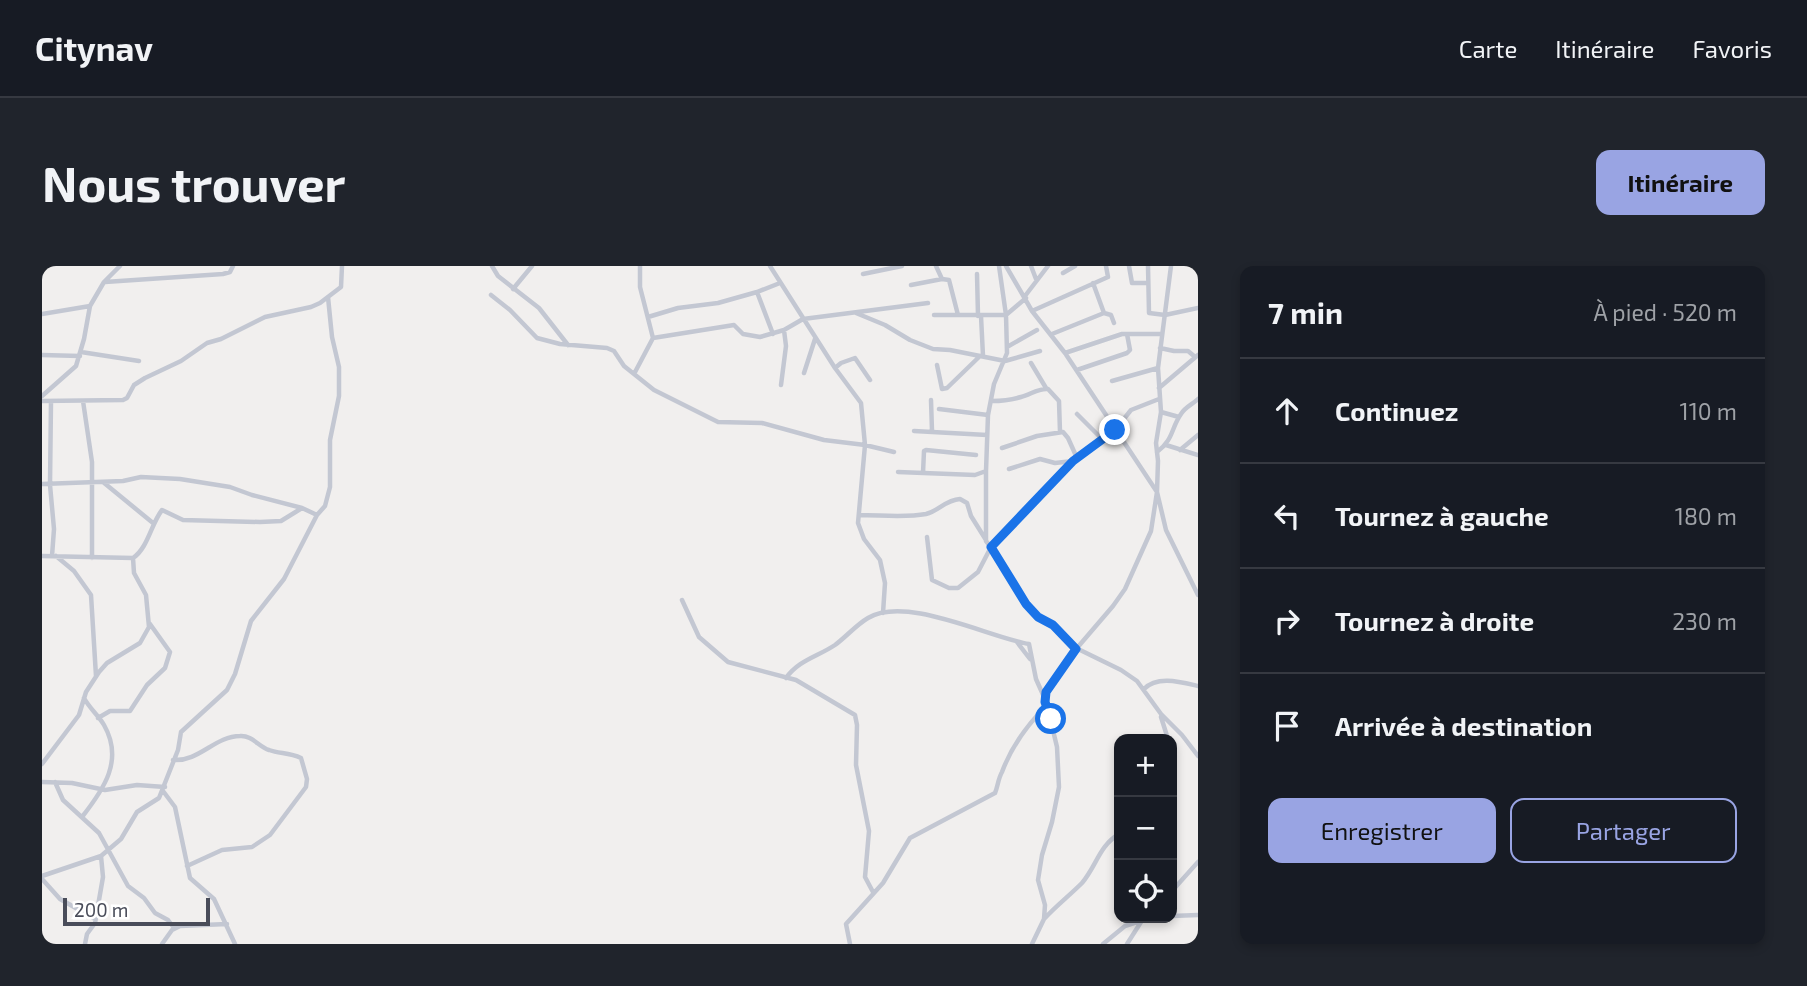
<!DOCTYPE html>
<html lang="fr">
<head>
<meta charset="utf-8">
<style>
	:root { --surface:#171b24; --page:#20242c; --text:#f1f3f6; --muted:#9ea1a6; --line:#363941; --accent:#99a4e3 }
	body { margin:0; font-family:"Exo 2",sans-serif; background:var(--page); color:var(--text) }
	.controls { position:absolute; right:21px; bottom:21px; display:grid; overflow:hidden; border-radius:14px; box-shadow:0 4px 10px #0003 }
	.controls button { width:63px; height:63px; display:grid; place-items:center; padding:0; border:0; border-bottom:2px solid var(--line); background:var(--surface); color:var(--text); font:35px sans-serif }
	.scale { position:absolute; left:21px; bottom:18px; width:147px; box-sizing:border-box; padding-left:7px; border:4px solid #494c59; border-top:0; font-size:19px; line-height:24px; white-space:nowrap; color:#494c59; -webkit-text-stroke:5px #fff; paint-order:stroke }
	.stop { position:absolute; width:21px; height:21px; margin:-16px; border:5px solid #1a73e8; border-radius:50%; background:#fff }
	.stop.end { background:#1a73e8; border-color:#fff; box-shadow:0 2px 7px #0008 }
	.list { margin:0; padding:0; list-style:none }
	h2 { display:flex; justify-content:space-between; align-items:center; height:91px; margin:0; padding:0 28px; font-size:30px }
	h2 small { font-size:23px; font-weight:400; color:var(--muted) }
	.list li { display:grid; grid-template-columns:46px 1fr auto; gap:21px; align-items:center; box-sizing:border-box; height:105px; padding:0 28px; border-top:2px solid var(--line) }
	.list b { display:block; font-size:26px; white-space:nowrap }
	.list em { font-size:23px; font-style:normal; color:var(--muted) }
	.actions { display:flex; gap:14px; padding:21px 28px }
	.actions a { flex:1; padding:16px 0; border:2px solid var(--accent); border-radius:14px; text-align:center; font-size:24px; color:var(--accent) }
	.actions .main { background:var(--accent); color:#111 }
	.icon { flex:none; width:38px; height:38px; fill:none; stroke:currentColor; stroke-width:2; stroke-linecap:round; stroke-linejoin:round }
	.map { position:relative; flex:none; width:1156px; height:678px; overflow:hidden; border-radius:14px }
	header { display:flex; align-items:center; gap:42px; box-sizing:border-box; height:98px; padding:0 35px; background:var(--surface); border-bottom:2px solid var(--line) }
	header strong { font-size:33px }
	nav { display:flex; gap:38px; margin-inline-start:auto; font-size:24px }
	.intro { display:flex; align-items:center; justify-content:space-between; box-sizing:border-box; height:168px; padding:0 42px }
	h1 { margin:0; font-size:49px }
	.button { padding:18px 32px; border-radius:14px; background:var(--accent); color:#111; font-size:24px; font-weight:700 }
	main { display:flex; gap:42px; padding:0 42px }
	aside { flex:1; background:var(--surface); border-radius:14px; box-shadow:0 4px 10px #0003 }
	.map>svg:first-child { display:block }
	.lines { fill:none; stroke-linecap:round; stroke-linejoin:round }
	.street { stroke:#c3c7d2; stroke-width:4.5 }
	.route { stroke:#1a73e8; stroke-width:9 }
</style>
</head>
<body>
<header>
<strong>Citynav</strong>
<nav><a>Carte</a><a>Itinéraire</a><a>Favoris</a></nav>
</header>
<div class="intro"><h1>Nous trouver</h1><a class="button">Itinéraire</a></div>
<main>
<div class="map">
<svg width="1156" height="678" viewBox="0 0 1156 678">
	<rect width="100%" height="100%" fill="#f1efee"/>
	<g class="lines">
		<path class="street" d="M450,0L456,10L497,42L526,79
			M728,0L793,102L819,137L823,179L816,257L822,273L838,294L843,317L841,347
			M894,0L900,13
			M964,0L990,45L1023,87L1115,226L1124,264L1156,329
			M989,0L994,13
			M1087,0L1090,17H1106
			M1106,0L1107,47L1123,49L1156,42
			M1021,7L1033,0
			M821,8L860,0
			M935,8L936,50
			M63,16L181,8L188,6L191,0
			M1051,17L1062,47
			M869,19L900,13L907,14L916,49
			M471,23L490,0
			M715,26L731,68
			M449,29L468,44L495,72L518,78L565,82L572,85L582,100L612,124L676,156L720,157L782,174L823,179L852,186
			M983,30L1006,0
			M990,45L1066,11L1064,0
			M814,47L843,59L868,74L891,83L908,84L963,95L998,85
			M0,48L48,40
			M892,49H964L957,0
			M939,50L941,90
			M606,51L636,42L676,37L715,26L738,17
			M1010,68L1062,47L1069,49L1072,57
			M611,72L692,59L701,68L718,71L742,64L761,53L886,37
			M965,81L995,64
			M1118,82L1132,85H1146L1152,90
			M39,86L97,95
			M1023,87L1080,68H1119
			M0,89L38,90
			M989,97L1004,122
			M895,99L900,123L905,122L937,91
			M793,102L799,97L813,92L828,114
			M1035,104L1085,87L1088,84L1085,68
			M762,107L773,73
			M592,108L611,72L598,21V0
			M1070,115L1116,102
			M739,119L744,80L742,64
			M1117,122L1156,89
			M0,130L34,100L42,73L48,40L62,16L78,0
			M889,134L890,165
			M0,135L81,134L85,132L92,119L103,112L139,95L165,77L179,73L223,51L269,41L278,37L299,21L300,0
			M9,135L8,219L12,263L10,290
			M41,135L50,196V292
			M950,135C960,135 969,134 979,131C988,129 996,122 1006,123L1017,135L1018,166
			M897,143L946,149
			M1119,146L1137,151
			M1035,148L1059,172
			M872,165L945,169
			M1124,179L1156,189
			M960,182L995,170L1021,166L1026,172L1035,192
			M1138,184L1156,169
			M1115,186C1132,173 1129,162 1139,148C1143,141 1151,138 1156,133
			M967,203L998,193L1013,197L1031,195L1073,164L1089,144L1117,133
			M944,205V275L958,293L984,338L996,351L1011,359L1034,382L1079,404L1095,415L1119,448L1140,469L1156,490
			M856,206L933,209L944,205L946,149L952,118L965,87L964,49L984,32
			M881,207L882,185L884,184L934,189
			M61,216L111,257
			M0,218L81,215L99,211L138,213L188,221L210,229L260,242L275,249
			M817,249C839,249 863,252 884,248C897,245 903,234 918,233L925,237L929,250L944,274
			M885,271L890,314L907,322H916L936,306L949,281L964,268L984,242L1031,195
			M0,290L91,292C106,282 109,258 120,244L141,254L218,256L239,255L260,242
			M14,290L32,305L49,329L54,410
			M640,334L657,371L686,396L754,414L813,449L815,459L814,499L827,565L823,611L831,626
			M975,376L988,393
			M744,412C757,394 775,391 793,379C804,371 814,359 826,352C864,329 946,371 987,378L994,413L1002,431
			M1102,423C1115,409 1139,416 1156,420
			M1119,451L1126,473
			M56,452L68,445H88L105,419L123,402L128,386L108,358
			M131,494C157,496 173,470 198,470C210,469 217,481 227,484C238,488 247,486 259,492L265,513L264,521L228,569L210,581L180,584L145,600
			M0,498L37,449L44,426L57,406L65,397L98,377L107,361L104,329L92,307L91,292
			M0,516L30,517L63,524L95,519L123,521
			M13,516L21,534L57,567L86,620L102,632L113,647L126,654L132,662
			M121,525L133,541L148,612L172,633L193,678
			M40,551C62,523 82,494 62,459C57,450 48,443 42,432
			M0,610L59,590L79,573L95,546L117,532L136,484L139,466L185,424L193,408L209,355L242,313L275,249L283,240L288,221V174L297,130V101L290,71L286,31
			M0,613L18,633L53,653
			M1130,625L1156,596
			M1130,650L1156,649
			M1003,652C1014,640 1028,629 1040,617C1055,599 1057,580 1077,568
			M43,678L45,668L53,657L61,611L59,590
			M120,678L130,664L138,660L185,658
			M808,678L804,658L841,617L868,572L953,527C956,520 956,513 960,506C970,479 985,459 1005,439
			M990,678L1002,653L1003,639L996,614L1000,589L1010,556L1017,521L1015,481L1003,431L1007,420L1023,396L1071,340L1083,323L1109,265L1115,226L1116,195L1114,177L1119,146L1116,102L1129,0
			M1061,678L1083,660L1107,652
			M1085,678L1099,656"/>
	</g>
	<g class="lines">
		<path class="route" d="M1009,453L1003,436L1004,426L1034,383L1011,359L996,351L984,338L949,281L1031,195L1073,164"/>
	</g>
</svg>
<div class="controls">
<button>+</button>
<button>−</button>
<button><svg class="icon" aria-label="locate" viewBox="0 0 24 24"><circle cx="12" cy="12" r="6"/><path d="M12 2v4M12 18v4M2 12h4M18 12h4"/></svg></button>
</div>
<div class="scale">200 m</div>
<div class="stop" style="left:1009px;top:453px"></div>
<div class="stop end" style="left:1073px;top:164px"></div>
</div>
<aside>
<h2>7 min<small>À pied · 520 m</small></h2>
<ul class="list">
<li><svg class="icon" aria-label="ahead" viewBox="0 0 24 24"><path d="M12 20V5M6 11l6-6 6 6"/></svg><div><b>Continuez</b></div><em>110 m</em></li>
<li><svg class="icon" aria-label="left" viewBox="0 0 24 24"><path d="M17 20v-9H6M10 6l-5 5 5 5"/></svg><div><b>Tournez à gauche</b></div><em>180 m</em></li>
<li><svg class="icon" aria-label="right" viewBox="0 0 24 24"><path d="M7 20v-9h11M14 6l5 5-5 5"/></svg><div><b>Tournez à droite</b></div><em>230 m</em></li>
<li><svg class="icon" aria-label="arrive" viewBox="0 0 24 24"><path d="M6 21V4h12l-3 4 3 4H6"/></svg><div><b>Arrivée à destination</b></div></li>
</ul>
<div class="actions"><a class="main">Enregistrer</a><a>Partager</a></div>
</aside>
</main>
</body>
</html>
